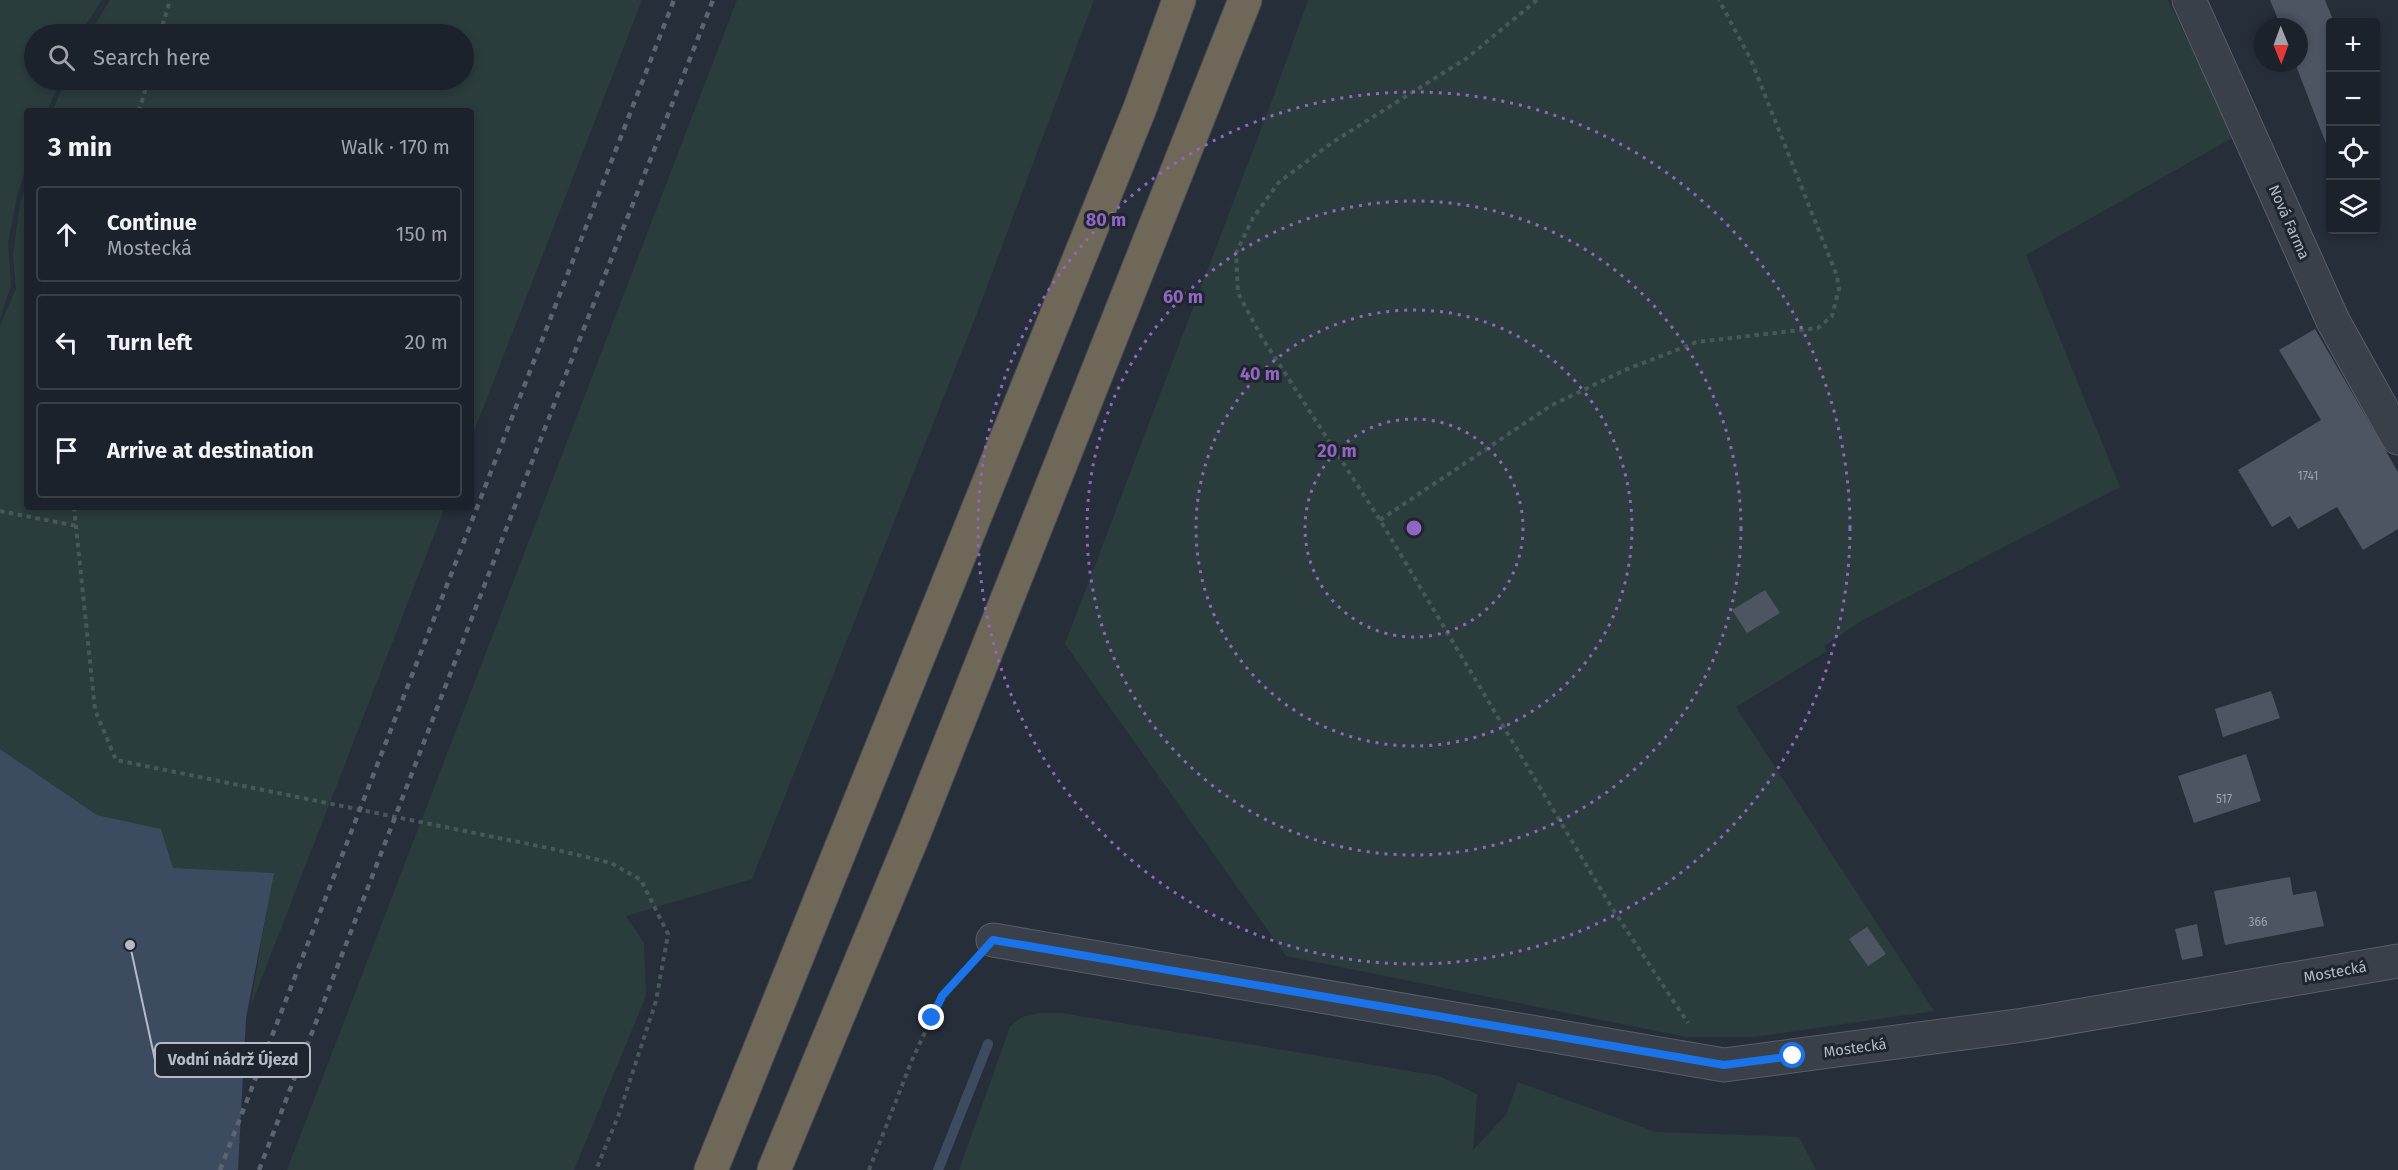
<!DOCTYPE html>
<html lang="en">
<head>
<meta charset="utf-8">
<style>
	:root { --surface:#1c222c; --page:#292f38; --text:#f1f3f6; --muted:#a0a4a9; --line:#3a3f48 }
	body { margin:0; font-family:"Fira Sans",sans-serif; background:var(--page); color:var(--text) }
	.controls { position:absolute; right:18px; top:18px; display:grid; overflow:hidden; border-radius:6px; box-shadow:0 3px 9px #0003 }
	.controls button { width:54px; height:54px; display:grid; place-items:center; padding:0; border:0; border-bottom:2px solid var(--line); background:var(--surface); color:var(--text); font:30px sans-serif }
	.compass { position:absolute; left:2254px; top:18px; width:54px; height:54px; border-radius:50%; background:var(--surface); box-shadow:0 3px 9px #0003; rotate:179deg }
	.stop { position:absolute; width:18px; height:18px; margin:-14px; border:4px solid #1a73e8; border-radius:50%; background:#fff }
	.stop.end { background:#1a73e8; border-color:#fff; box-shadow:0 2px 6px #0008 }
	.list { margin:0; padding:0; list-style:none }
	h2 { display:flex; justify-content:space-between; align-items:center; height:78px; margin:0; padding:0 24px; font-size:26px }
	h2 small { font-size:20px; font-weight:400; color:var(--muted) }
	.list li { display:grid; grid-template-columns:39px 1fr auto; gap:18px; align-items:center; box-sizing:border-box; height:96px; margin:0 12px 12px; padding:0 12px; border:2px solid var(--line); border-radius:6px }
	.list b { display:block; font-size:22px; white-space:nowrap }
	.list p { margin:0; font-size:20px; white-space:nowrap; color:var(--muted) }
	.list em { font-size:20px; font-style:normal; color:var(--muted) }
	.icon { flex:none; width:33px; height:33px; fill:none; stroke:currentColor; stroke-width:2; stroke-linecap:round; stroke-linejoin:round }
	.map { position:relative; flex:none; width:2398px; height:1170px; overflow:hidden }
	.search { position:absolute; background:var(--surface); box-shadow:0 3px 9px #0003; left:24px; top:24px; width:450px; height:66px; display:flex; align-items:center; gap:15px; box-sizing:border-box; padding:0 21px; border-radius:33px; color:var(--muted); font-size:22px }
	.panel { position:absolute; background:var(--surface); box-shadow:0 3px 9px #0003; left:24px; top:108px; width:450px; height:402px; border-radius:6px }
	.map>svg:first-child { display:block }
	.green { fill:#2b3c3d }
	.water { fill:#3d4b61 }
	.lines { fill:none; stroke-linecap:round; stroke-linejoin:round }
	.stream { stroke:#3d4b61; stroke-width:10 }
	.building { fill:#4d5563 }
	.street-casing { stroke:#585e68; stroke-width:35 }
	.highway-casing { stroke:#454b55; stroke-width:35 }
	.path { stroke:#48575a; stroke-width:4; stroke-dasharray:4.5 4.5; stroke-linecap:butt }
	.street { stroke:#3a404a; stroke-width:33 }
	.highway { stroke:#6f6758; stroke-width:33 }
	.rail { stroke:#5c6471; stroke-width:4.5; stroke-dasharray:6 6; stroke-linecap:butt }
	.route { stroke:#1a73e8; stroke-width:8 }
	.ring { fill:none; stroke:#9265c2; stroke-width:3; stroke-dasharray:3 6 }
	.labels { text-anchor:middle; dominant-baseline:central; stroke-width:6; stroke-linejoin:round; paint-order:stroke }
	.number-label { font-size:12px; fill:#9ba2ad }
	.street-label { font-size:15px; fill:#b5bbc6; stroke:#1f252f }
	.centre { fill:#9265c2; stroke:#1f252f; stroke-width:3 }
	.ring-label { font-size:18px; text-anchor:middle; font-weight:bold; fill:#9265c2; stroke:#1f252f; stroke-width:6; stroke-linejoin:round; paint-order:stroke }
	.leader { fill:none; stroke:#b5bbc6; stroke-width:2 }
	.callout-dot { fill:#b5bbc6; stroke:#1f252f; stroke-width:2 }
	.callout { fill:#1f252f; stroke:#b5bbc6; stroke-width:2 }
	.callout-label { font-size:16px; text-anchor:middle; font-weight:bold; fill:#b5bbc6 }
</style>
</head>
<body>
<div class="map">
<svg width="2398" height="1170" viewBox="0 0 2398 1170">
	<rect width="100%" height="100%" fill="#262e3a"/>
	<path class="green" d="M0,0H102L80,34H34V80H61L47,111H27V164L17,196L8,243L11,286L0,319Z
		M110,0H642L471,439V111H53L65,80H464V34H89Z
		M737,0H1094L974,321L752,879L626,916L644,943L646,996L574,1170H287Z
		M1308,0H2168L2234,137L2026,255L2120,487L1863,620L1824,646L1827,651L1736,707L1934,1011L1754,1037H1686L1286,956L1065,644L1271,103Z
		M27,183V507H445L250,1008L273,873L173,868L161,829L97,815L0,749V325L16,289L13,255L20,203Z
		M1040,1013H1062L1439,1076L1477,1094L1473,1150L1506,1115L1518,1082L1656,1132L1799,1137L1816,1170H959L1010,1027L1022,1017Z"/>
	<path class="water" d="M0,749L97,815L161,829L173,868L274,873L246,1018L238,1170H0Z"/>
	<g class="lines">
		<path class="stream" d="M938,1170L988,1044"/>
	</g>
	<path class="building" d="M2270,0H2325L2334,22H2330V154L2295,63H2299V27H2281Z
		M2315,329L2398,472V529L2363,550L2337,507L2298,529L2290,516L2272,527L2238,470L2321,420L2279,350Z
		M1765,590L1780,613L1747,633L1732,610Z
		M2271,691L2280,718L2223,737L2215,709Z
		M2246,754L2261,801L2194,823L2178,776Z
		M2290,877L2293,895L2316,891L2324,926L2225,945L2214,891Z
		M2197,924L2203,956L2182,960L2175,929Z
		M1867,927L1886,954L1868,966L1849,939Z"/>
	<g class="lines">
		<defs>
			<path id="street" d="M2189,0L2333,321L2398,438
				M993,940L1724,1065L2024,1025L2398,961"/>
			<path id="highway" d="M711,1170L1140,108L1179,0
				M774,1170L915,831L1245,0"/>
		</defs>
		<use href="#street" class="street-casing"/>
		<use href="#highway" class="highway-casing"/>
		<path class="path" d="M1537,0L1467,58L1333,142L1279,182L1253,218L1236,253L1238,293L1261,336L1380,520L1612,908L1688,1023
			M160,34L170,0
			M139,111L148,80
			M74,507L95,710L116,760L553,849L611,863L641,880L668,934L656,1001L619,1114L596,1170
			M0,511L77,526
			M1380,520L1552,405L1625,370L1697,342L1818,328L1832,316L1839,289L1837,276L1751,60L1719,0
			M869,1170L912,1060L942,996L970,965"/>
		<use href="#street" class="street"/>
		<use href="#highway" class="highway"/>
		<path class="rail" d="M220,1170L674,0
			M259,1170L557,397L713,0"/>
	</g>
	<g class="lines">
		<path class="route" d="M932,1018L942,996L993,940L1724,1065L1793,1056"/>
	</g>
	<g class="ring">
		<circle cx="1414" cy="528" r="109"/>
		<circle cx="1414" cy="528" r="218"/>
		<circle cx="1414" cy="528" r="327"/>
		<circle cx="1414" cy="528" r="436"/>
	</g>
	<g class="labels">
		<g class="number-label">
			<text x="2308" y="476">1741</text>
			<text x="2224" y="799">517</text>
			<text x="2258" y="922">366</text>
		</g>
		<g class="street-label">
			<text transform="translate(2289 222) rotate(66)">Nová Farma</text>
			<text transform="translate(2335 972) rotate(-10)">Mostecká</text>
			<text transform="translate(1855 1048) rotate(-8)">Mostecká</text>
		</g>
	</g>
	<circle cx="1414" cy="528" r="9" class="centre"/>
	<g class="ring-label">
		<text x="1106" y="226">80 m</text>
		<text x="1183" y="303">60 m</text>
		<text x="1260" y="380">40 m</text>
		<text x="1337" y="457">20 m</text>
	</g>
	<path class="leader" d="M130 945L155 1060"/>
	<circle class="callout-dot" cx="130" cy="945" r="6"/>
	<rect class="callout" x="155" y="1043" width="155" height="34" rx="6"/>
	<g class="callout-label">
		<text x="233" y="1065">Vodní nádrž Újezd</text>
	</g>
</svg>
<div class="controls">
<button>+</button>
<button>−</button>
<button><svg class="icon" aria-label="locate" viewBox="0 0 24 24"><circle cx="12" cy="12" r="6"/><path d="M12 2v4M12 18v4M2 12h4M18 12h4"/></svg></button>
<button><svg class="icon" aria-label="layers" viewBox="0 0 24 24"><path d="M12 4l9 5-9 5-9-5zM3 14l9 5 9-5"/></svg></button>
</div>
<svg class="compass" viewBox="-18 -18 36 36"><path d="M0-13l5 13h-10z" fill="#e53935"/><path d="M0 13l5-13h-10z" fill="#a0a4a9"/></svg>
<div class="stop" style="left:1793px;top:1056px"></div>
<div class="stop end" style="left:932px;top:1018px"></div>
<div class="search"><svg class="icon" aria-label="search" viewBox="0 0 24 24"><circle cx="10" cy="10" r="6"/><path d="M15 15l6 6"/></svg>Search here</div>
<section class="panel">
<h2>3 min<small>Walk · 170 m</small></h2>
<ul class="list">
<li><svg class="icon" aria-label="ahead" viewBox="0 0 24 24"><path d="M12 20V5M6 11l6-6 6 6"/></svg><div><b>Continue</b><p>Mostecká</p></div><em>150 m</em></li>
<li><svg class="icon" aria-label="left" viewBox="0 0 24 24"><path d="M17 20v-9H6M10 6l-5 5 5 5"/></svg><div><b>Turn left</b></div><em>20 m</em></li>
<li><svg class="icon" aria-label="arrive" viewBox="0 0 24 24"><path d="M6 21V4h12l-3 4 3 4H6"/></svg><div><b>Arrive at destination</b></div></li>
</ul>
</section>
</div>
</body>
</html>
